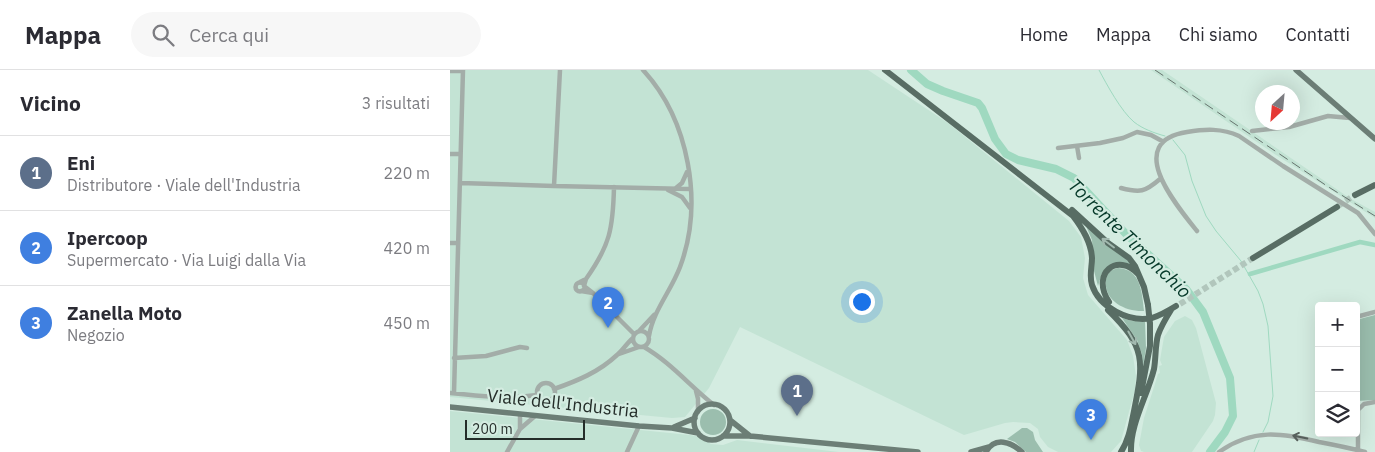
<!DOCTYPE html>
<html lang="it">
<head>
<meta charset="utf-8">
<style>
	:root { --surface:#fff; --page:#f7f7f7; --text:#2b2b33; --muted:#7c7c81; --line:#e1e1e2; --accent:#ea580c }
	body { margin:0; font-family:"IBM Plex Sans",sans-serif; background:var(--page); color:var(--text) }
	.controls { position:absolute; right:15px; bottom:15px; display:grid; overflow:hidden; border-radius:5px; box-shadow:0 5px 20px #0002 }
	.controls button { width:45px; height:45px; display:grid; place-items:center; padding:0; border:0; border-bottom:1px solid var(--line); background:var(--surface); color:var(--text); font:25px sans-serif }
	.compass { position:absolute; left:805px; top:15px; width:45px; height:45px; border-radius:50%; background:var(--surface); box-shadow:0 5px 20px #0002; rotate:206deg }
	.scale { position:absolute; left:15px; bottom:12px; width:120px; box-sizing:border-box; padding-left:5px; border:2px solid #242d29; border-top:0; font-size:14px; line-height:18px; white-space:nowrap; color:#242d29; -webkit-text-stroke:4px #d4ece1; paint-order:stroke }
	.you { position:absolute; left:411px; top:231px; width:18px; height:18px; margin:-12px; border:4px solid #fff; border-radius:50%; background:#1a73e8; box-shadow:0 0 0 8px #1a73e833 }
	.badge { display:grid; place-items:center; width:32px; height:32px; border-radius:50%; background:var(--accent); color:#fff; font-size:16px; font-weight:700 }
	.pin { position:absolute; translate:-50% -41px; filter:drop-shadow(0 1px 2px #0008) }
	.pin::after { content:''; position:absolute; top:26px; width:18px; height:15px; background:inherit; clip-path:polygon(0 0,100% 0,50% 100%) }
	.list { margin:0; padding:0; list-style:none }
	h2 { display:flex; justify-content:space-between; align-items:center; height:65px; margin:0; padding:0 20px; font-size:21px }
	h2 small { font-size:16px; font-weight:400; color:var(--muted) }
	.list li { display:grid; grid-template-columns:32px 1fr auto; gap:15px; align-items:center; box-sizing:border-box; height:75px; padding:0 20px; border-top:1px solid var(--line) }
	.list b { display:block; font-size:19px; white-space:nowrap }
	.list p { margin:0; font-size:16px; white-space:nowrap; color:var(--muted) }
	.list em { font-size:16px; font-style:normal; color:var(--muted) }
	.icon { flex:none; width:28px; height:28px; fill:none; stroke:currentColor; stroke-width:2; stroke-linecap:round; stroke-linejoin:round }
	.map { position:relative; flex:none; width:925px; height:382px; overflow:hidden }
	header { display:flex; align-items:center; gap:30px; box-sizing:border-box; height:70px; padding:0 25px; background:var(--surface); border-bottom:1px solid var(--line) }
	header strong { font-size:24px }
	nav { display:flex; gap:28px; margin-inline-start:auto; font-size:18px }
	.search { width:350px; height:45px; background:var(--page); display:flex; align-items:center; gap:12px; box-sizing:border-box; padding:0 18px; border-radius:28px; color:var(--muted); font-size:19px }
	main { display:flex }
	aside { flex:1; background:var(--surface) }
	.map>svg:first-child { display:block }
	.built { fill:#c3e3d4 }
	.green { fill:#9bbeae }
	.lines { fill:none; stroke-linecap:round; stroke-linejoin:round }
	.stream { stroke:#9fd9c0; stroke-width:1 }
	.canal { stroke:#9fd9c0; stroke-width:4.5 }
	.river { stroke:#9fd9c0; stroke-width:8 }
	.highway-tunnel { stroke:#b1c6bc; stroke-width:6; stroke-dasharray:6 3; stroke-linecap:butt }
	.minor { stroke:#a3ada8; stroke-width:4.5 }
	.major { stroke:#6c7e76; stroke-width:5.5 }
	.highway { stroke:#586d64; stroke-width:6 }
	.rail { stroke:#66746e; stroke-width:1; stroke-dasharray:10 5; stroke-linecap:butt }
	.highway-bridge { stroke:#586d64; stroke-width:6 }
	.oneway { stroke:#a2b9af }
	.oneway2 { stroke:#57605c }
	.labels { text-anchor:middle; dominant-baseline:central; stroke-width:4.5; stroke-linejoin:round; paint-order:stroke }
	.street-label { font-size:18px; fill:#242d29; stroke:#d4ece1 }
	.water-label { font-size:19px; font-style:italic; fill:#043828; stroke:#d4ece1 }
</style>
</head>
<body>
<header>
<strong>Mappa</strong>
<div class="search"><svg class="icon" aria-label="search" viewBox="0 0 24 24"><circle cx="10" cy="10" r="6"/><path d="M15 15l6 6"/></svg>Cerca qui</div>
<nav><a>Home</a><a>Mappa</a><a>Chi siamo</a><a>Contatti</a></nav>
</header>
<main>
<aside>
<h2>Vicino<small>3 risultati</small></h2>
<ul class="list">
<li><span class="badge" style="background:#5c6f8a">1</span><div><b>Eni</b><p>Distributore · Viale dell'Industria</p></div><em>220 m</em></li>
<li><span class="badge" style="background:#3f7fe0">2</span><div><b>Ipercoop</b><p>Supermercato · Via Luigi dalla Via</p></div><em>420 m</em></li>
<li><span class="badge" style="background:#3f7fe0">3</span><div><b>Zanella Moto</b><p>Negozio</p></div><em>450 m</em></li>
</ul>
</aside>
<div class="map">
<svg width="925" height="382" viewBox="0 0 925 382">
	<rect width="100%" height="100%" fill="#d4ece1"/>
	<path class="built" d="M0,0H418L498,53L619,151L631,167L635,188L633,208L638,225L677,270L683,286L686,306L685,320L671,371L661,382H608L598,377L590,367L588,359L580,353L563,352L555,353L514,365L290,257L259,318L235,347L222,348L0,327Z
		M701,0H712L901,129L925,142V148L823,83Z
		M735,246L742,250L746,258L766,333L765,345L763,351L742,382H694L691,381L689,375L694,348L704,317L708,304L710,303L709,296L712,295L710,290L714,267L725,251Z
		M0,341L240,365L250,367L261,374L273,375L287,370L389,382H0Z"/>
	<path class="green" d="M636,156L673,186L682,196L671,193L652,203L648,216L644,201L642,170Z
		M668,198C691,199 692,223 694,241C673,242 650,228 657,205L662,200Z
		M925,245V330L906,331V250Z
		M672,248L682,251L695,252L696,278L693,296L692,284L687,270Z
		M250 352a13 13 0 1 1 26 0a13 13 0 1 1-26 0Z
		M572,358H577L583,362L585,370L593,382H576L565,372L557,369Z"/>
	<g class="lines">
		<path class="stream" d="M649,0C657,15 671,41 684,52C693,59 704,63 715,66
			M723,70L735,85L742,111L756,146L766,161L791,191L808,221L813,234L818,256L823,326L818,352L813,362
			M804,382L809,370"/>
		<path class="canal" d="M800,204L910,172L925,175"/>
		<path class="river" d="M461,0L477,14L493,21L528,33L532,38L545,69L556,84L568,90L606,99L624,108L676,164L736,219L753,242L780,308L783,346L775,362L760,382"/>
		<path class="highway-tunnel" d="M888,136L905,125
			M730,234L803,188"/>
		<path class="minor" d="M193,0C239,50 254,133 230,197C221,221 203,241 199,266
			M0,1H13
			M802,61L839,57L878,46L900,48
			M627,76L629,88
			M608,78L650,73L673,68L687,62L701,65L712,71
			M0,84H10
			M10,113L104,116L110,0
			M104,116L240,119
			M226,118L232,113L237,102
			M671,118C690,123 695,122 710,109
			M218,120L232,127L240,138
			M747,161C726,135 673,72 737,62C755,59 772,58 789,66L833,96L908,143L925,164
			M0,173H8
			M136,209C160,175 163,159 164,117
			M130,212L136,209L134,216L143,223L131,221
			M125.5 217a4.5 4.5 0 1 1 9 0a4.5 4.5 0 1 1-9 0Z
			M143,223L184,264
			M906,247L925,242
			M190,260L204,245
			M183 269a8 8 0 1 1 16 0a8 8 0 1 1-16 0Z
			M194,277C220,292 240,316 264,335
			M169,284L189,277
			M4,288L36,286L70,277L77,278
			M87 322a9 9 0 1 1 18 0a9 9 0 1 1-18 0Z
			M104,319C127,311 149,302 167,285C173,280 177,273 183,268
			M246,321L248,329V342
			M0,323C29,326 58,329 87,325
			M4,323L13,0
			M70,358V344
			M908,380V340L914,334L925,332
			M57,382L70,359L85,346
			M177,382L189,356
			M769,382C803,358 832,363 869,372C885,375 900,378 915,382"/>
		<path class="major" d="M846,0L925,69
			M244 352a18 18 0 1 1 36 0a18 18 0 1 1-36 0Z
			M0,337L189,356L222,358L248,363
			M280,350L300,366
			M224,357L245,348
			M273,366H300L468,382
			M521,382L539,377
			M536,382C545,366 561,372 572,382"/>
		<path class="highway" d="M435,0L623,146C633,159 641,172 642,188C642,197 639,206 642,215C649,237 679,253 702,248C711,245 718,241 726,236
			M905,125L925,115
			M622,140L658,173L679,188L685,196L694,217L698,235
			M803,188L887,137
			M659,232C640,203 668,182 688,204
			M658,240C696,277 694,291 684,341C681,355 679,370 671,382
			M691,323L700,276V254
			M681,382C680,354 697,327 704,299C706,288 705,276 708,265C711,256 716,248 721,240"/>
		<path class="rail" d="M705,0L877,116L925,146"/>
		<path class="highway-bridge" d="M698,235L700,254"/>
	</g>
	<defs><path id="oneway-shaft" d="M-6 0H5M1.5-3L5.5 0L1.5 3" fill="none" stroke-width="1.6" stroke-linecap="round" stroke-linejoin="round" transform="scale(1.25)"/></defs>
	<g class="oneway">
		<use href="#oneway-shaft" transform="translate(658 173) rotate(-143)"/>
		<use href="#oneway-shaft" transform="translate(682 268) rotate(61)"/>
	</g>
	<use class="oneway2" href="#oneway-shaft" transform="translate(850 367) rotate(-168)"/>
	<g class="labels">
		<g class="street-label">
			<text transform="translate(113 333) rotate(6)">Viale dell'Industria</text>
		</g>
		<g class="water-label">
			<text transform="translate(680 168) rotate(44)">Torrente Timonchio</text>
		</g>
	</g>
</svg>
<div class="controls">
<button>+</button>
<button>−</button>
<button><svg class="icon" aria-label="layers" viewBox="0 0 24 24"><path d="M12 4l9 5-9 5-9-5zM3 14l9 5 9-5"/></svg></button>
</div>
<svg class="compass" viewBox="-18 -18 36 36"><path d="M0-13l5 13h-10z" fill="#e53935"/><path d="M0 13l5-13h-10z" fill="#7c7c81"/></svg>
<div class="scale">200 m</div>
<div class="you"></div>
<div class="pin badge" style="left:347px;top:346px;background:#5c6f8a">1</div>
<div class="pin badge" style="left:158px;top:258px;background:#3f7fe0">2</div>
<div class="pin badge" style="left:641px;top:370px;background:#3f7fe0">3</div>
</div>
</main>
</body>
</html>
